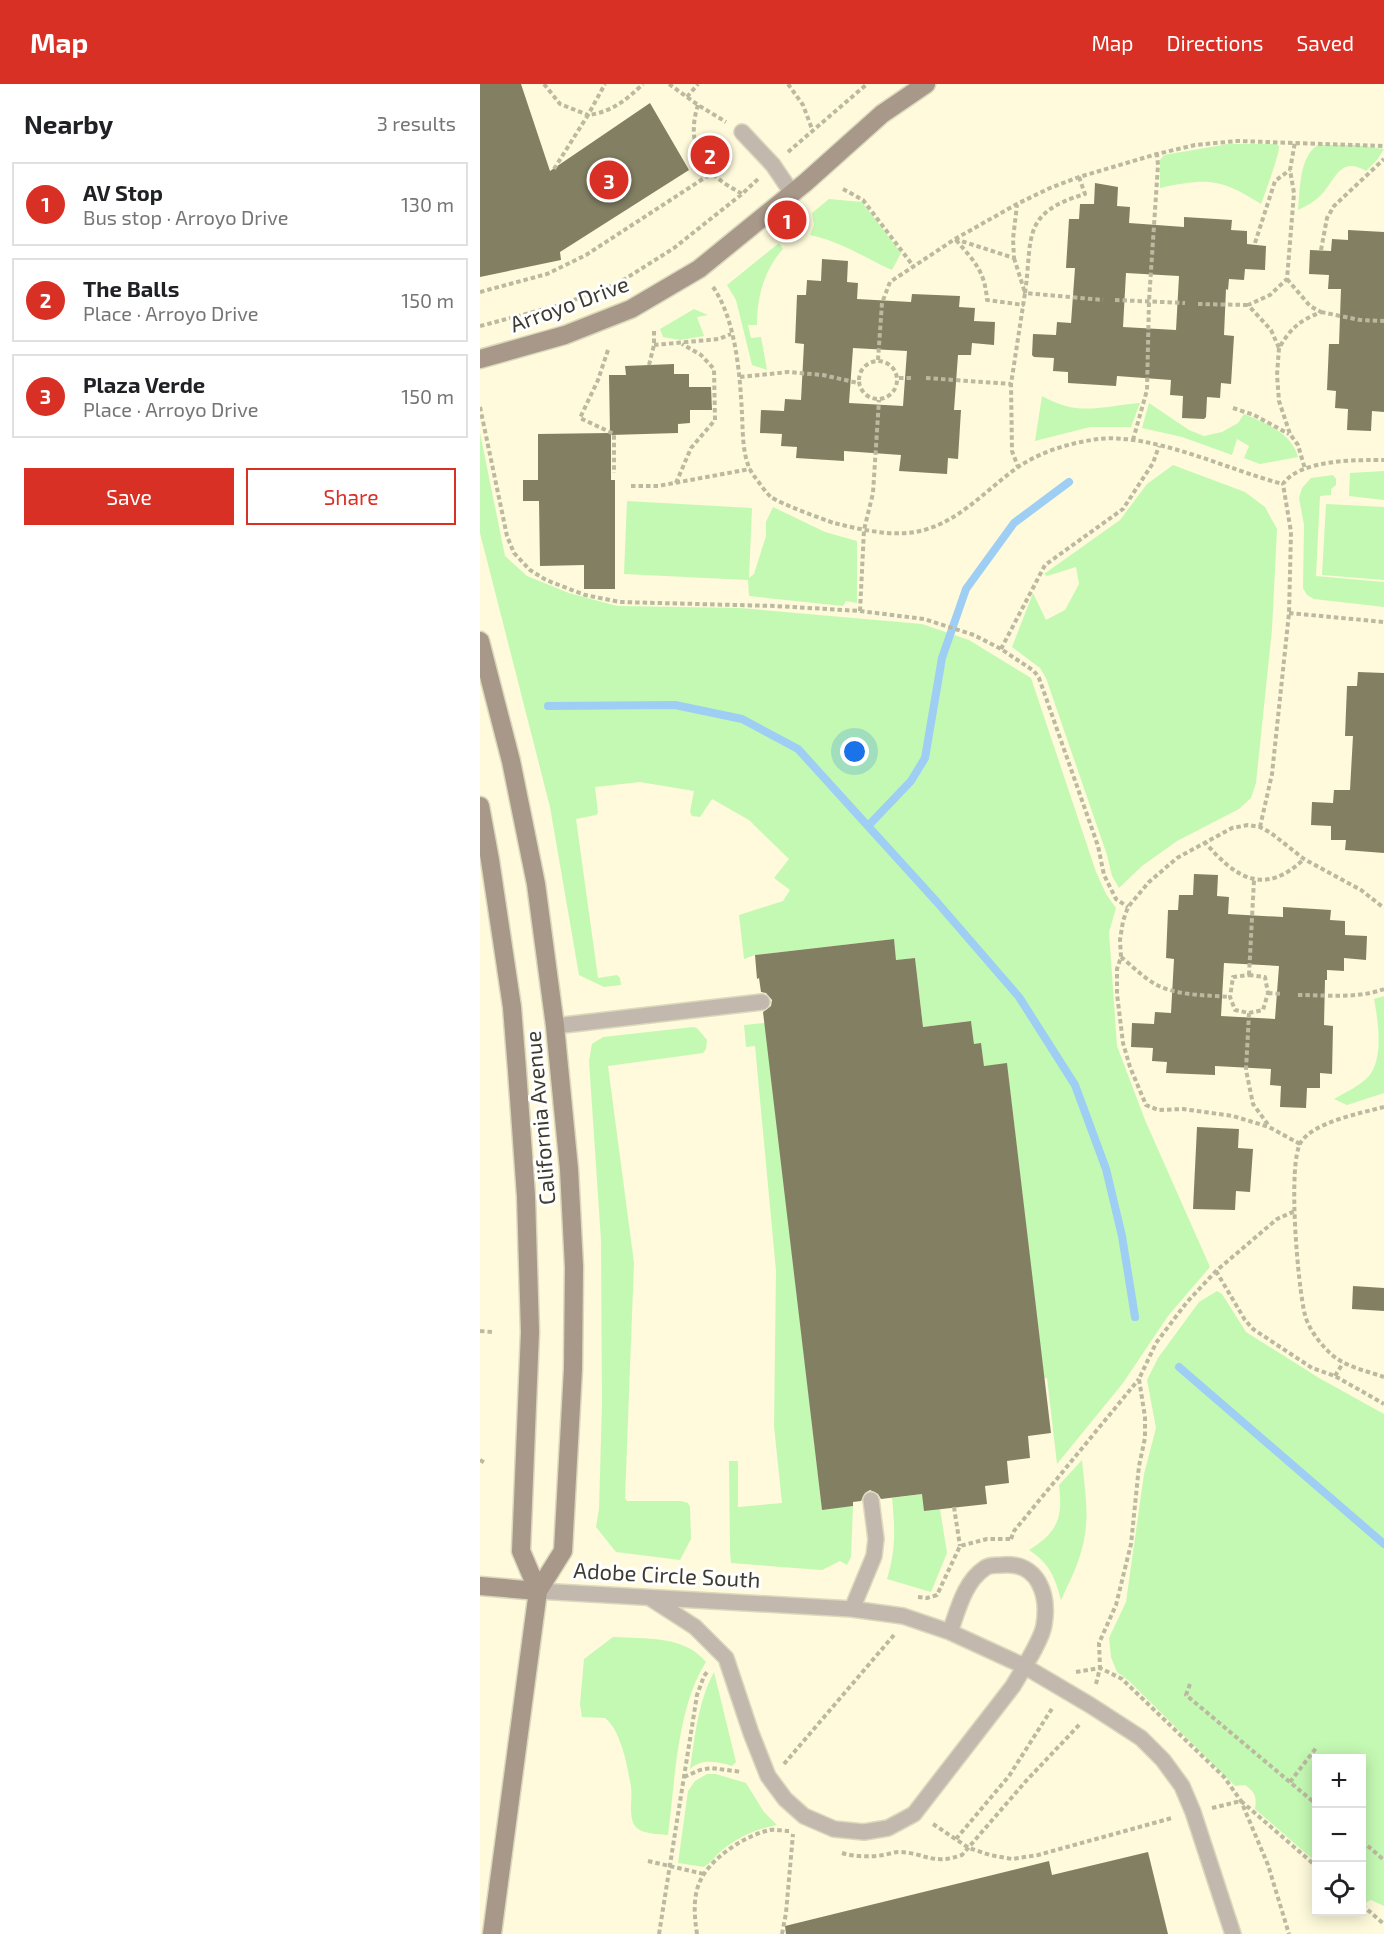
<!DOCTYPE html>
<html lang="en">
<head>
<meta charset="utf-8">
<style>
	:root { --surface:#fff; --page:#f2f2f2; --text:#202124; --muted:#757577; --line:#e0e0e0; --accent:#d93025 }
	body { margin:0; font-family:"Exo 2",sans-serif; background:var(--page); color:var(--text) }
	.controls { position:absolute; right:18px; bottom:18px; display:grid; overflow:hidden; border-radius:0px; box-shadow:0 3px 15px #0003 }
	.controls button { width:54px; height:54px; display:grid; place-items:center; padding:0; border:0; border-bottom:2px solid var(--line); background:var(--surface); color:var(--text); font:30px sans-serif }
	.you { position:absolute; left:375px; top:668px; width:21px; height:21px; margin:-15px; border:4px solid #fff; border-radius:50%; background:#1a73e8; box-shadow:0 0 0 9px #1a73e833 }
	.badge { display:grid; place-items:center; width:39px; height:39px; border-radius:50%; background:var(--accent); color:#fff; font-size:20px; font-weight:700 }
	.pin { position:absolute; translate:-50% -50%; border:3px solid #fff; box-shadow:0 2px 6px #0006 }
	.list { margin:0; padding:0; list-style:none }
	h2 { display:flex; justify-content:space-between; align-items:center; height:78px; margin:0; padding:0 24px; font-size:26px }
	h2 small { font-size:20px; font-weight:400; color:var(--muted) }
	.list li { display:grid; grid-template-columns:39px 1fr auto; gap:18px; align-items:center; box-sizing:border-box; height:84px; margin:0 12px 12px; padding:0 12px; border:2px solid var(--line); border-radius:0px }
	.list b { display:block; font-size:22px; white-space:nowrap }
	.list p { margin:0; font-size:20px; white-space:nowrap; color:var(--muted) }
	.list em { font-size:20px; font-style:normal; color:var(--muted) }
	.actions { display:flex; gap:12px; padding:18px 24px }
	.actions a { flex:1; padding:14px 0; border:2px solid var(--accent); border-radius:0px; text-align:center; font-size:21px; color:var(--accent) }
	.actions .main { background:var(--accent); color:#fff }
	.icon { flex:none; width:33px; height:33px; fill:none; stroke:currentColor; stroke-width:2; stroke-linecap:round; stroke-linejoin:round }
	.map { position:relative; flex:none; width:904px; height:1850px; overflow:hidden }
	header { display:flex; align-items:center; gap:36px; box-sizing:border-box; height:84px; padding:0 30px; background:var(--accent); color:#fff }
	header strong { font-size:28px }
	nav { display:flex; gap:33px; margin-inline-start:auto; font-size:21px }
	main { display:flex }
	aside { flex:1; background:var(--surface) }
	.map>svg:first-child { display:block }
	.green { fill:#c4f9b3 }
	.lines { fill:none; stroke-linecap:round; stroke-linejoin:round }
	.stream { stroke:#9ecef3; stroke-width:8 }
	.building { fill:#837f63; fill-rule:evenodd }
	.lane-casing { stroke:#dbd8bc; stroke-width:18 }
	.secondary-casing { stroke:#dbd8bc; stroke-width:21 }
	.path { stroke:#bcb9a1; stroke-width:4; stroke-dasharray:4.5 3; stroke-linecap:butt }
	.lane { stroke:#c2b8ae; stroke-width:15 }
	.secondary { stroke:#a79889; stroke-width:18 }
	.labels { text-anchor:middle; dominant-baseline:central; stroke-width:6; stroke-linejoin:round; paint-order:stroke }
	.street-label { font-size:22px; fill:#3e3c30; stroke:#fff }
</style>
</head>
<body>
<header>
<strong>Map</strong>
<nav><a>Map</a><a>Directions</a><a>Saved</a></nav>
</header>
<main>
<aside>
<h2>Nearby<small>3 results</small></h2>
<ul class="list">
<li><span class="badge">1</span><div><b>AV Stop</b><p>Bus stop · Arroyo Drive</p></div><em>130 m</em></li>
<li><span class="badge">2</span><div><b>The Balls</b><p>Place · Arroyo Drive</p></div><em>150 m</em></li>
<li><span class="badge">3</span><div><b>Plaza Verde</b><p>Place · Arroyo Drive</p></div><em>150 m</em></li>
</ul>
<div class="actions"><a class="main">Save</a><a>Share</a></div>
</aside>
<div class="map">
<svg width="904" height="1850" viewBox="0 0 904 1850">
	<rect width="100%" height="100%" fill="#fefadb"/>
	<path class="green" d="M748,60H796L799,62C800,69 785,109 781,120C740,94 727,94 680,104V76L684,71Z
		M838,61H877L904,65L897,76L886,87C860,72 856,95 842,110C835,117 827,122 818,126C820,107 819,72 838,61Z
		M349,115L382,118L421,169L412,186C385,174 360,157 330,151L334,141L332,129Z
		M299,159L303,165C284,186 277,213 277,241H268L271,254L281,253L287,286L272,281L256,216L247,201Z
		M214,225L228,231L217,233L224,252L200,256L183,253L180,245Z
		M562,312C599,333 621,322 660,319L651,343H610L555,357Z
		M669,319L709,346L724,352L742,348L758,339L764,330C785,339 811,348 818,373L780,380L764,374L769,362L757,355L752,371L702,353L662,344Z
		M0,349L25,472L47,492L89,509L137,522L260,524L442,540L489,556L551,594L616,788L626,810L636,824L629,848L637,962L665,1036L730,1183L688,1232L643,1299L577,1380L567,1294H564L527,980L504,982L501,960H494L491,937L443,943L435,874L416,876L413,855L275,871L264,875L259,831L303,817L310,806L294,794L309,775L269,736L232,715L220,733L212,732L210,728L214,707L160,698L115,703L118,729L116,731L96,735L118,894L137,891L140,894L141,901L124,903L99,891L70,723L0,449Z
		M693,381L765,408L785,423L797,445L792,545L776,699L771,714L759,725L697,757L662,782L639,804L632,792L627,771L566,594L560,584L532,563L553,509L566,536L585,526L599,500L596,483L567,492L564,490L640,436L667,400Z
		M904,387V416L869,412L870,389Z
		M853,391L856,395V401L851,405V411L840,412L836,492L904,498V523L834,515L827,511L823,504L824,441L819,414L822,404L831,394Z
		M147,417L272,424L269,494L274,490L286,452V438L293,423L345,448L377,457V519L366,517L363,522L269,512L268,496L144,490Z
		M846,420L904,423V496L842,491Z
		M904,912V1009L867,1021L854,1015C866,1008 880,1002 889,992C904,974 898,936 894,915Z
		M285,939L342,1425L373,1422L371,1473L367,1481L360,1477L342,1486L251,1479L250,1467L249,1377H258V1423L302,1419L294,1342L296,1187L275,962L266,963L264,941Z
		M213,943L217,944L227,956L226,965L223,969L128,982L154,1179L145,1414L147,1417H201L208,1419L210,1423L211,1455L200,1476L136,1468L116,1443L119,1425L122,1320L121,1156L109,977L112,960L123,953Z
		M737,1207L742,1210L766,1248L839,1294L904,1330V1822L891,1816L885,1819L882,1816V1674H836V1778L775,1725C777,1713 775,1708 765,1701L755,1702L649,1597L637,1588L631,1573L629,1554L646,1518L664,1390L676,1344L667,1296L678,1274L719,1218Z
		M602,1376C604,1400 609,1426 605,1450C602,1473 591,1495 581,1516C575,1493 569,1479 549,1466C578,1448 583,1434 579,1401Z
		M442,1410L460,1425L467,1469L451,1508L407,1495C416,1466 415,1444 412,1414Z
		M133,1553C165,1555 204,1551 226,1578C197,1623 195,1697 188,1751C179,1750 163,1750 157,1744C147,1735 153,1715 151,1703C148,1684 141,1646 125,1634L102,1633L100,1620L104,1575Z
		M234,1588L256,1678L252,1682C237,1678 223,1674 210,1685C215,1652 218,1618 234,1588Z
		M227,1690H236L266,1699L284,1728L297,1741C276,1745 258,1753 241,1767C235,1772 231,1779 224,1783L198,1779L208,1707L215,1697Z"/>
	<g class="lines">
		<path class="stream" d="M68,622L195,621L262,635L318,665L456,817L539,913L595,1001L626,1085L642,1152L655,1233
			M388,742L431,697L445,674L462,574L486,505L534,439L589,398
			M699,1283L904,1460"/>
	</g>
	<path class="building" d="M0,0H41L70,87L170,19L209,86L80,168L81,176L0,193Z
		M615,99L638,103L637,122L650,123L649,139L704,143V133L752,136L751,146L767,147V160L786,162L785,186L765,185L764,196L749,195L748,206L746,205L744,251L754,252L751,300L741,299L740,314L727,313L726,333L724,335L702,334L703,312L690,311L691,296L637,292L636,302L588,299V288L573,287L574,274L554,273L552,271L553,250L576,251L577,238L591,239L595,184H586L589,135H599L600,120H614ZM646,189L699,192L696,246L643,243Z
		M868,146L904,148V328L892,327L891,347L867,346L868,325L855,324L856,307L847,306L849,260H859L861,205H848L849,191L829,190L830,166L851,167L852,155L868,156Z
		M342,175L368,177L367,198L378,199L377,215L431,218L432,210L480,212L479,223L495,224L494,237L515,238L514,261L492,259L491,271H478L474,326H481L478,375L468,374L467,390L419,387L421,371L364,367V377L316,374L317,363L301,362L302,350L280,349L281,326L304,327L305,315L321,316L324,260L315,259L317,211H326L327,196L341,197ZM373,264L427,267L423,322L369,319Z
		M194,280V290H209V303H231L232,326H210V339L198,340V349L131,351V396H135V505H104V481L60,482L59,417H43V396H58V350L130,349L129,291H146L145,282Z
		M878,588L904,589V769L865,766L866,756H851V742L831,741L832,718L853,719L854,706H870L873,652H865L867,602H877Z
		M714,790L738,791L737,812L749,813L748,830L803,833V823L851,826L850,836L865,837V851L887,852L886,876L864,874V887L847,886V896H845L844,941L853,942L852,990L840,989V1004H827L826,1024L800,1023L801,1002L790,1001L791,985L735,982V991L686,989L687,978L672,977L673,964L651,963L652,939L674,940L675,928L691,929L694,875L686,874L688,826H698L699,811H713ZM744,879L799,882L795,935L741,932Z
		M414,855L416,876L435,874L443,943L491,937L494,960L501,959L504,982L527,979L571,1349L548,1352L550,1374L527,1377L529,1399L505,1402L507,1420L444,1427L442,1410L401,1415L398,1410L390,1406L385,1409L381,1417L373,1418V1422L342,1426L283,928L291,922L292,916L286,909L281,908L279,894L277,895L275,871Z
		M717,1043L759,1045L758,1064L773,1065L770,1108L756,1107L755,1126L713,1125Z
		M873,1202L904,1204V1227L872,1225Z
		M668,1768L688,1850H306L305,1842L569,1777L572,1791Z"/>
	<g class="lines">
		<defs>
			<path id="lane" d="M262,48L293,81L312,109
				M75,942L282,918
				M58,1507L372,1525L423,1532L470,1548L544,1582L610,1621L661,1654L683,1676L702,1702L713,1728L753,1850
				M170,1514L215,1543L246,1574L271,1649L288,1692L305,1715L324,1732L354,1745L384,1748L408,1744L434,1730L533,1602C541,1588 562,1556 564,1541C569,1512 559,1477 522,1481C516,1481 509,1481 505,1484C484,1498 478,1526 470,1548
				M372,1525L394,1472L396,1455L391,1416"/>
			<path id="secondary" d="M0,275L85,251L151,225L219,185L326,98L402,30L446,0
				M0,557L31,677L56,800L75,942L89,1085L94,1183L93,1285L83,1467L58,1507L12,1850
				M0,722L10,776L32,923L37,986L46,1112L50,1248L41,1467L58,1507
				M0,1502L58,1507"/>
		</defs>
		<use href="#lane" class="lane-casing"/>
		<use href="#secondary" class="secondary-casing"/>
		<path class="path" d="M64,0L80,20L108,31L125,0
			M189,0L218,21L246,38
			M308,0L323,21L332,45
			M207,13L218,0
			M218,21C210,46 213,68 231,88C239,97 252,104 262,110
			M308,68L387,0
			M74,85L108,31C132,28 146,16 163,0
			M599,93L605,110C540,129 553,154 545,209L623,216
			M363,105L383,116L434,183
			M475,155L534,174L533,155L537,121
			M476,156C494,177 505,187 507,216L544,221
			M775,159L795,97L810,86
			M841,166L847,134L854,122L904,75
			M534,174L545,209L531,300L532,367L538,383
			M807,195L830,222L841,228C819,237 811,244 799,264L791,246L768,221L790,211L807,195L814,109L810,86L815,58
			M233,203C256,236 260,291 262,330C263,349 262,376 274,392C279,398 285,408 291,413C301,420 342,435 354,439C383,446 415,454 444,446C481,436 507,405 538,383C562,367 590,359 618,355C674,349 748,386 803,400
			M0,208L67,190L106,171L232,89
			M635,216L705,219
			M718,220L768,221
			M841,228L880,236L904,237
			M0,242L80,221L137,200L194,164L262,110L278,95
			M174,261L239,255L251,250
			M799,264L797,291L799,317L810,350L818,361L825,385
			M128,266L118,296L100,334L134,350V389
			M398,276L402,219L410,198L475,155L537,120L570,104L599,93L677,70L715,61L757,57L904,62
			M379 296a19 19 0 1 1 38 0a19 19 0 1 1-38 0Z
			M169,281L174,261V244
			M260,293L308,288L343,291L378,299
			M419,294H433
			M446,294L531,300
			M0,323L27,452L34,469L50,486L66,496L105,511L140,518L295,522L380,527L444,535L494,551L521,565L554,587L559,594L618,762L624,791L636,815L648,823
			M753,324L774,331L809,350
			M653,356L667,306L669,217L678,81L677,70
			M196,399L211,364L235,336L234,285L221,271L202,260
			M151,402H178L270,385
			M380,527L384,446L393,409L399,316
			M809,529L904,538
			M521,565L565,481L643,425L673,379L679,362
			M780,743L792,690L809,529L811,448L803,400C820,375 877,376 904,376
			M724,757C755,794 784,813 824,775
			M641,873C651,881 663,893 675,900C697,912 725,911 750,913
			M769,891L785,893L788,909L783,926L769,929L755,926L750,913L753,893Z
			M769,891L774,796
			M788,909L803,910
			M818,911C846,911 878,915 904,905
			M769,929L766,986L773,1020L789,1042
			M904,1023C881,1029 834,1038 821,1058C807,1079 818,1204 825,1231C828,1243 838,1257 847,1266C861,1282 884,1286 904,1293
			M820,1060L789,1043L753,1032L703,1025L678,1026L666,1021L650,983L643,959L637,910V885L641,873L640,856L643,837L648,823L669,798L697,774L752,744L768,741L780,743L791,749L824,775L881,806L904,824
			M736,1187L765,1236L773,1245L832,1284L855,1292L904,1320
			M0,1247L12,1248
			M855,1292L863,1279
			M0,1376L5,1379
			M474,1423L480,1462
			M531,1455L534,1447L659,1295
			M438,1513L447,1514L457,1511L480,1462L507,1455H531
			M596,1588L620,1584L642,1595L744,1693L761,1717L788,1781L809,1850
			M616,1600L620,1584L619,1559L636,1521L651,1460L659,1382L665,1354V1333L659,1295L676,1259L707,1218L736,1187L797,1135L815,1127
			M710,1600L706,1611L836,1720
			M304,1680L414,1551
			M204,1693L220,1686L231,1684L262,1688
			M810,1698L836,1664
			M761,1717L836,1782
			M732,1724L761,1717
			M453,1740L489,1764L510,1771L532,1775L558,1771L692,1734
			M476,1755L529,1692L573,1623
			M882,1757L904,1776
			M362,1769C375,1773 391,1773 404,1771C409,1770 414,1768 418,1768C444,1768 452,1782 482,1771L546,1697L600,1640
			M168,1777L224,1790
			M882,1821L904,1840
			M179,1850L217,1611L224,1592L228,1587
			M217,1850C214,1830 212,1808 224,1790C237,1770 267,1751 290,1746C296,1745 303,1747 309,1747
			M302,1850L306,1829L313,1750"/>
		<use href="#lane" class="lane"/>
		<use href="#secondary" class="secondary"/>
	</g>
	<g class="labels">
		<g class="street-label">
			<text transform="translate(89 219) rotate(-20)">Arroyo Drive</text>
			<text transform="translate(59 1034) rotate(-95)">California Avenue</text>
			<text transform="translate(187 1490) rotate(3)">Adobe Circle South</text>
		</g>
	</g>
</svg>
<div class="controls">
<button>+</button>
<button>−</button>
<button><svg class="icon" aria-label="locate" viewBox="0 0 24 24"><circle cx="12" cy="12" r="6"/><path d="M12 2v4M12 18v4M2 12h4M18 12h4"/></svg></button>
</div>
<div class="you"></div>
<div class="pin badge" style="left:307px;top:136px">1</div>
<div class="pin badge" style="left:230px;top:71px">2</div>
<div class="pin badge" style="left:129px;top:96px">3</div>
</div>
</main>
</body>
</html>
